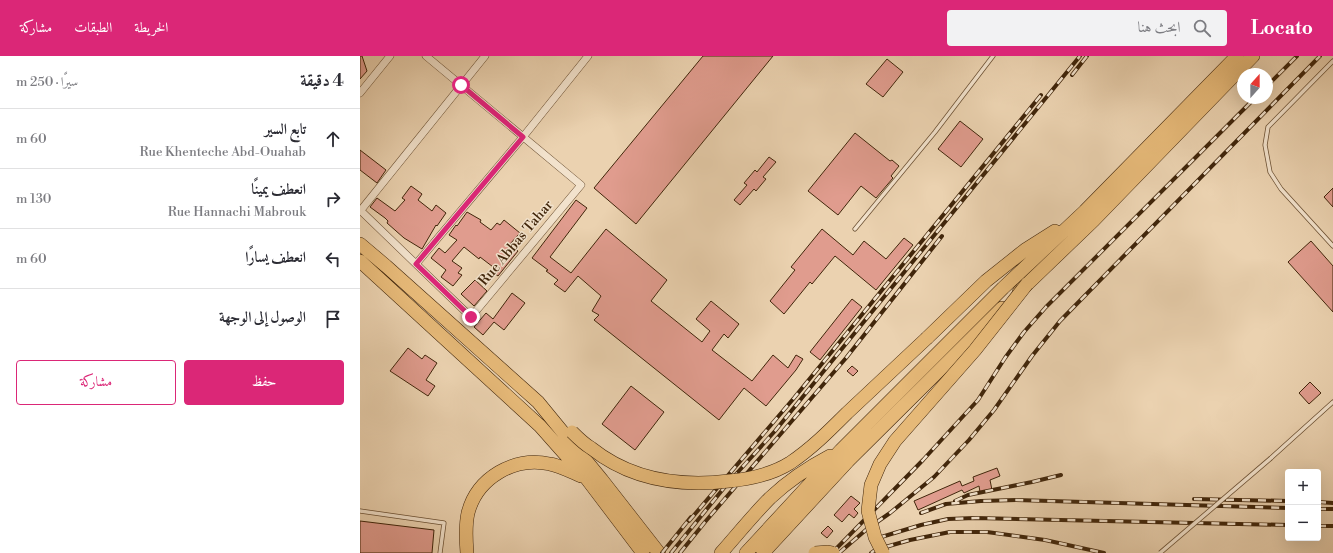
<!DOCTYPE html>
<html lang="ar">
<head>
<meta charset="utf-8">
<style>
	:root { --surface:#fff; --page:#f2f2f3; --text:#2b2b33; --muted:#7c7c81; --line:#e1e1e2; --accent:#db2777 }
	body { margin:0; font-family:"Libre Bodoni",Amiri,serif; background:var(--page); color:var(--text); direction:rtl }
	.controls { position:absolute; right:12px; bottom:12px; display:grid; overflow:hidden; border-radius:4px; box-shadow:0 4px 16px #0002 }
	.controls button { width:36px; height:36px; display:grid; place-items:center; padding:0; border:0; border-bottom:1px solid var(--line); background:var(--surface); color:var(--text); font:20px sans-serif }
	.compass { position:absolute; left:877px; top:12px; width:36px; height:36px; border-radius:50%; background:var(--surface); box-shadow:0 4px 16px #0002; rotate:21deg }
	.stop { position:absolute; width:12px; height:12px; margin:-9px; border:3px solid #db2777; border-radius:50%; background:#fff }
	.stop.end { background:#db2777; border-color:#fff; box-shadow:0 1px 4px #0008 }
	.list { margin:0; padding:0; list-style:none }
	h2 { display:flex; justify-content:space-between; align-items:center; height:52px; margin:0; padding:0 16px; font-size:17px }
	h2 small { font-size:13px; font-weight:400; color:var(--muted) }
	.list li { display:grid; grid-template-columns:26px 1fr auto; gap:12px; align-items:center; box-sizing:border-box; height:60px; padding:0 16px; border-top:1px solid var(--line) }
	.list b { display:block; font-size:15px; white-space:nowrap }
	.list p { margin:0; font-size:13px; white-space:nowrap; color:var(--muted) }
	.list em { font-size:13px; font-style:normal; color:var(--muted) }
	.actions { display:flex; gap:8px; padding:12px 16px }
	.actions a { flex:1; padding:9px 0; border:1px solid var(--accent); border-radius:4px; text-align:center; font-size:14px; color:var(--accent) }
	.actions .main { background:var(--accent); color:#fff }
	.icon { flex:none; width:22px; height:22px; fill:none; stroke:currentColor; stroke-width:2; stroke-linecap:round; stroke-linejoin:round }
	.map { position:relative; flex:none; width:973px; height:497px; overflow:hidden; direction:ltr }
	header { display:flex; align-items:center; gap:24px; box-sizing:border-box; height:56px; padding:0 20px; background:var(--accent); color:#fff }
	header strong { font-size:19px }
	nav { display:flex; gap:22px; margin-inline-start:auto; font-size:14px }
	.search { width:280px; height:36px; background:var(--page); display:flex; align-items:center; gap:10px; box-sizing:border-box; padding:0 14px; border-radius:4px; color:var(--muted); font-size:15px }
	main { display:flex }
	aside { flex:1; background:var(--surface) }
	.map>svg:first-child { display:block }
	.building { fill:#e09c8e; stroke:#41260b }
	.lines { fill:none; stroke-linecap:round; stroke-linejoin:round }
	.lane-casing { stroke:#6c5134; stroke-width:5 }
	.street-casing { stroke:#6c5134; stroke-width:8 }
	.highway-casing { stroke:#41260b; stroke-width:14 }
	.lane { stroke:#f2e2cc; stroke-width:3.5 }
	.street { stroke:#f2e2cc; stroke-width:7 }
	.highway { stroke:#e6b978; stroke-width:13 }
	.rail-casing { stroke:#41260b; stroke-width:4 }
	.rail { stroke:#f2e2cc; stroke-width:2.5; stroke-dasharray:8; stroke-linecap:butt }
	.lane-bridge-casing { stroke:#6c5134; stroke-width:5; stroke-linecap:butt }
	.highway-bridge-casing { stroke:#41260b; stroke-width:14; stroke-linecap:butt }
	.lane-bridge { stroke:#f2e2cc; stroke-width:3.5 }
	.highway-bridge { stroke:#e6b978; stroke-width:13 }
	.route { stroke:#db2777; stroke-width:5 }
	.labels { text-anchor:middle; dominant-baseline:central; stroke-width:3; stroke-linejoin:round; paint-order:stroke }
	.street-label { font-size:14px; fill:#41260b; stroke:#f2e2cc }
</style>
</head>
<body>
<header>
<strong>Locato</strong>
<div class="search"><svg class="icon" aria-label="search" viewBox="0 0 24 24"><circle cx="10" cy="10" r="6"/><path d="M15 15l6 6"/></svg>ابحث هنا</div>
<nav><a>الخريطة</a><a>الطبقات</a><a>مشاركة</a></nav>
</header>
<main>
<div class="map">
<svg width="973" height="497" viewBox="0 0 973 497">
	<rect width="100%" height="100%" fill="#ebd2b0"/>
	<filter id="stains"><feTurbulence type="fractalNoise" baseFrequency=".005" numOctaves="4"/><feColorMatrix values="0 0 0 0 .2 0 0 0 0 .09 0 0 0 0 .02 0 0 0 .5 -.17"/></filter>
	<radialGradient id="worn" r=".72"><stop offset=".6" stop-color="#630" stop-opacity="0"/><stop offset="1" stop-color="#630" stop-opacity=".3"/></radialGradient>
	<path class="building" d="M0,0H2L7,15L0,23Z
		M343,0H413L276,168L234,132Z
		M527,3L543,16L523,41L506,28Z
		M600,65L623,83L601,111L578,93Z
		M495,77L530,105L532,104L539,110L531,120L533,122L516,142L501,130L478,159L448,135Z
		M0,94L26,114L17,127L0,114Z
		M409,101L416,106L403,121L406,123L396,135L394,133L380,149L374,144L387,129L384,127L395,114L397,116Z
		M51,130L62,138L58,144L72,155L76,149L86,157L77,170L76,169L62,193L44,182L27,167L28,165L25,162L10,151L17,142L35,155L45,144L42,142Z
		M973,132V151L964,141Z
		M216,144L227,152L190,201L211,217L246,173L307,224L291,245L342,286L350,275L336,263L351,245L379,268L368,282L364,278L352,294L392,325L413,299L428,312L436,299L443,303L436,314L406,350L384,332L359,364L234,264L239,259L232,255L241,240L218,220L205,236L194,228L198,224L186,215L188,214L172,202Z
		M107,156L121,164L120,166L131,174L137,167L140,169L144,164L160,177L150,188L158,195L138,220L134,217L137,214L120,201L119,203L104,191L92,205L102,212L98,217L102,219L93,230L81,221L86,214L71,202L79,192L85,197L97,184L89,179L96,169L97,170Z
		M462,173L493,199L504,185L526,203L544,182L553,189L516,234L475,200L452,228L450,226L424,258L410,245L435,214L431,211Z
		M951,185L973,210V256L928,206Z
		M115,224L127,235L114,250L101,238Z
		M152,237L165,247L144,274L134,266L123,279L114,271L126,257L133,263Z
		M492,243L502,251L460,304L450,296Z
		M48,292L62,303L65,299L77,307L66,324L75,330L68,340L30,315Z
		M492,310L498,315L493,320L487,315Z
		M950,326L961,337L949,348L939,337Z
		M271,330L304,356L275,394L242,368Z
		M637,412L640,420L630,424L632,434L620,436L619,430L604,437L602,434L558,454L554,445L600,425L602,430L614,425L613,421Z
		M491,440L500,447L494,453L498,457L494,462L489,458L482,466L474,459Z
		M0,465L74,474L72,497H0Z
		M468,470L473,475L467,482L461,477Z"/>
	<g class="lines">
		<defs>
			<path id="lane" d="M973,5L908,71L905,89L910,116L921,133L973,190
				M495,173L575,76L633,0
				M911,402L973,346
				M0,455L84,467L80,497"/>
			<path id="street" d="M0,37L30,0
				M0,154L111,261L221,129L66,0
				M1,154L125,0
				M56,208L163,81L228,0"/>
			<path id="highway" d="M0,188L26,210L178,346L242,424L299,497
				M0,205L180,370L227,423L283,497
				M659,236L734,164L893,0
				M567,282L626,225L665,194L695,175
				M107,497C106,484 105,470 108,457C117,422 154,400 190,408C201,410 211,416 221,420
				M361,497C377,479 393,459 410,442C428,425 449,411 470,400
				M386,497L481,394L643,232L725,155L877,0
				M403,497L488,405L642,252"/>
		</defs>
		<use href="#lane" class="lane-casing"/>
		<use href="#street" class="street-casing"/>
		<use href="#highway" class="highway-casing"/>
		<use href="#lane" class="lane"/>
		<use href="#street" class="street"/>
		<use href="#highway" class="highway"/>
		<defs>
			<path id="rail" d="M712,19L727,0
				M907,30L937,0
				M834,443L928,445
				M595,445L608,439L672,426L701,419
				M958,446L973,447
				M958,453H973
				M561,457L586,448L621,445L656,444L928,452
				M329,465L434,342L681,39
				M958,470H973
				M518,482L561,469L588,463L615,462L928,469
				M302,497L331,461
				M311,497L368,427L415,375L720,0
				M320,497L345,466L486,302L582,180
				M472,497L563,404L618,344L645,302L664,276L686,251L895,42
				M479,497L507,473L530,457L574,421L609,384L634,354L672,300L700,265L960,0
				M511,497L515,494L550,484L590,476H627L685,484L744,497"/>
		</defs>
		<use href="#rail" class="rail-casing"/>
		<use href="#rail" class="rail"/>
		<defs>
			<path id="lane-bridge" d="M800,497L911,402"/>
			<path id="highway-bridge" d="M212,376C218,382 224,388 231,392C271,424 319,431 369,425C390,423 411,419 430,407C451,393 469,375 487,357C514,332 540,307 567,282
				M455,497L468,496L473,497
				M523,497L515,481L508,455L511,429L520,408L535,385L615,294L667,228"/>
		</defs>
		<use href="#lane-bridge" class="lane-bridge-casing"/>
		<use href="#highway-bridge" class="highway-bridge-casing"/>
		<use href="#lane-bridge" class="lane-bridge"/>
		<use href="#highway-bridge" class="highway-bridge"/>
	</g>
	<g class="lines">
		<path class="route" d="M101,29L163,81L56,208L111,261"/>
	</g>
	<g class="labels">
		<g class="street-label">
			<text transform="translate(156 187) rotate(-50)">Rue Abbas Tahar</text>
		</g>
	</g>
	<rect width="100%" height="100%" filter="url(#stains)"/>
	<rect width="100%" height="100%" fill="url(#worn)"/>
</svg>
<div class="controls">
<button>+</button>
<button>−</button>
</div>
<svg class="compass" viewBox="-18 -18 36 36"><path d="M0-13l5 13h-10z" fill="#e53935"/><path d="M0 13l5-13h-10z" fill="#7c7c81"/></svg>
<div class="stop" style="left:101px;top:29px"></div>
<div class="stop end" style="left:111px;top:261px"></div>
</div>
<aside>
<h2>4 دقيقة<small>سيرًا · 250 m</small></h2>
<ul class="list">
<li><svg class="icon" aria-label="ahead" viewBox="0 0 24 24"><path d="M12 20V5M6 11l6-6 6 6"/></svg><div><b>تابع السير</b><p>Rue Khenteche Abd-Ouahab</p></div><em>60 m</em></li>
<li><svg class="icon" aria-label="right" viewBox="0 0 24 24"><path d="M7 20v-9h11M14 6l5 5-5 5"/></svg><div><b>انعطف يمينًا</b><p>Rue Hannachi Mabrouk</p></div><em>130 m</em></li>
<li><svg class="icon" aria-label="left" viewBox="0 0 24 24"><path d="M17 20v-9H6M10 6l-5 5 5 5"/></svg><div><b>انعطف يسارًا</b></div><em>60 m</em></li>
<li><svg class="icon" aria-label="arrive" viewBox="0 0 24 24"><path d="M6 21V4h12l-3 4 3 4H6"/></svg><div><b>الوصول إلى الوجهة</b></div></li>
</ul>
<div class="actions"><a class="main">حفظ</a><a>مشاركة</a></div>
</aside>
</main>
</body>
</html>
